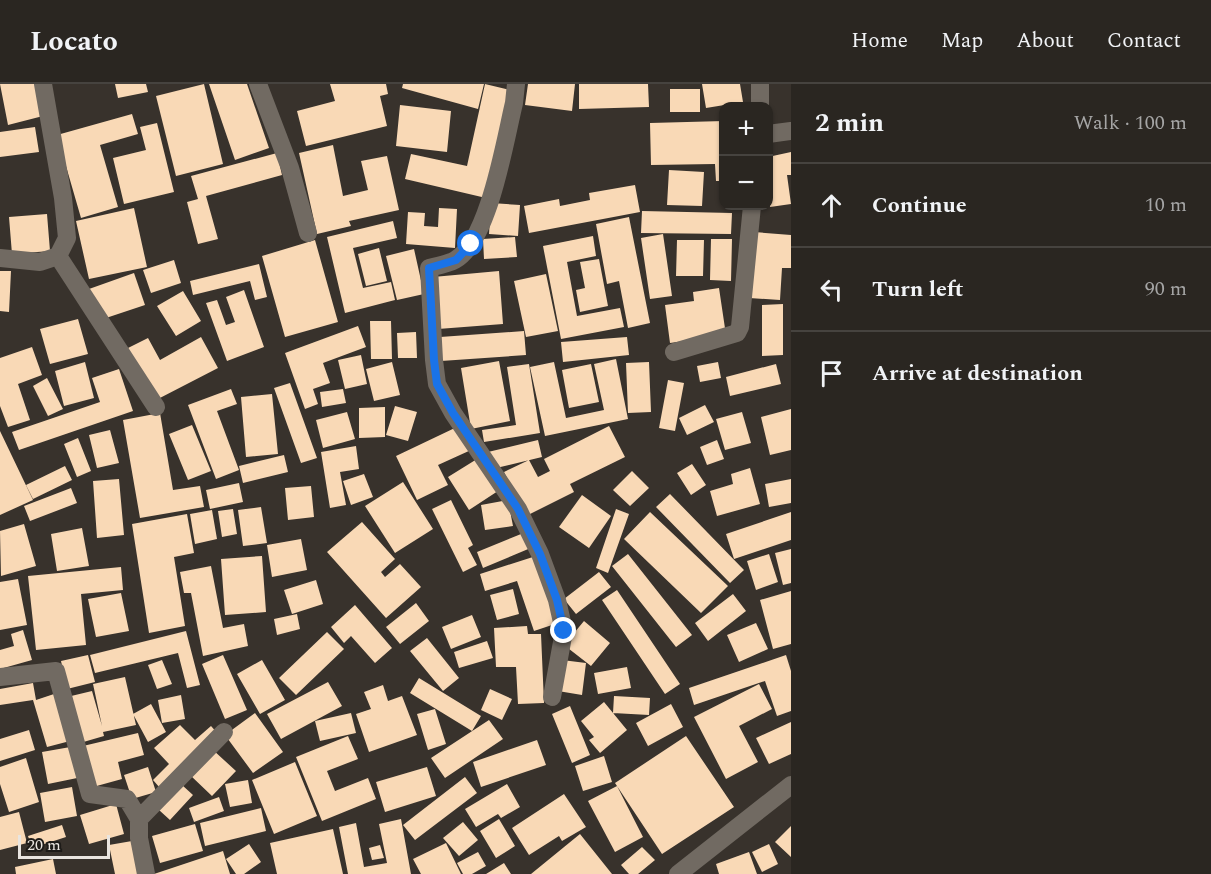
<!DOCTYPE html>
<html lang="en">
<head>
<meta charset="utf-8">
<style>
	:root { --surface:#2a2621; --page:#36322e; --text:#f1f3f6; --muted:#a5a5a5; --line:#46433f }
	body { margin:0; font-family:Spectral,serif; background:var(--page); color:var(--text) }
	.controls { position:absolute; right:18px; top:18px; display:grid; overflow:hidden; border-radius:12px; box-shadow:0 2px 4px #0004 }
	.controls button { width:54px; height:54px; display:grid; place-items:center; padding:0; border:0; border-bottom:2px solid var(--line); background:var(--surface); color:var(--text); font:30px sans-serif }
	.scale { position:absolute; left:18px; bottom:15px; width:92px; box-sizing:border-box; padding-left:6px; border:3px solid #e9e5e0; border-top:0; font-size:16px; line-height:21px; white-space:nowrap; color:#e9e5e0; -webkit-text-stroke:4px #1d1b18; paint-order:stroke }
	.stop { position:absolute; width:18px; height:18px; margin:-14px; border:4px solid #1a73e8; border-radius:50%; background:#fff }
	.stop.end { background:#1a73e8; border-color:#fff; box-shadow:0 2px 6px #0008 }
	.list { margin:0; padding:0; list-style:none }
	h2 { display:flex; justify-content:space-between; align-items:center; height:78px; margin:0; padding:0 24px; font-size:26px }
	h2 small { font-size:20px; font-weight:400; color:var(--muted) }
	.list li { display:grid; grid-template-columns:39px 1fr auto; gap:18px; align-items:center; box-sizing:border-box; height:84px; padding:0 24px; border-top:2px solid var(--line) }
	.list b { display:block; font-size:22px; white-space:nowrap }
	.list em { font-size:20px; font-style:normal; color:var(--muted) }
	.icon { flex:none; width:33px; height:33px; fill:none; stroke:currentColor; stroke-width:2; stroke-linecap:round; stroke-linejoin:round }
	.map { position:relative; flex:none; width:791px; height:790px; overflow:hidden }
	header { display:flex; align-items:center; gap:36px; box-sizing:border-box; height:84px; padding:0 30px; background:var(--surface); border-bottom:2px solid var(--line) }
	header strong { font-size:28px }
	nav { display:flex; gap:33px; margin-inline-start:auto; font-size:21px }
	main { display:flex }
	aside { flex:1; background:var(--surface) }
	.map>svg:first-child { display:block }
	.building { fill:#f9d9b6 }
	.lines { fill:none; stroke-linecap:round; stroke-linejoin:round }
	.minor { stroke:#716a62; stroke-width:18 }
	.route { stroke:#1a73e8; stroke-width:8 }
</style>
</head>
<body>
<header>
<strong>Locato</strong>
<nav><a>Home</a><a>Map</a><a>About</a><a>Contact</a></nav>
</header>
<main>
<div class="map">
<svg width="791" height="790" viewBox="0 0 791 790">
	<rect width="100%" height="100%" fill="#38322c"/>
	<path class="building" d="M0,0H36L43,32L8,41Z
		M115,0H146L148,8L118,14Z
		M204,0L223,80L176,92L156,12Z
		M209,0H247L269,64L235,76Z
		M330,0H386L388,10L380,12L387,42L306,62L297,27L335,17Z
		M403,0H484L478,25L402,4Z
		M485,0L510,6L486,114L405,95L411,70L467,82Z
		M528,0H575L572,27L525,21Z
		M579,0H648L649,23L579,25Z
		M702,0H740L743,18L706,24Z
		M670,5H700V28H670Z
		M400,21L451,27L447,68L396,62Z
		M132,30L138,50L100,61L118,123L81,134L57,51Z
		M724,37V97H716L715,80L651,81L650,39Z
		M157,39L174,108L124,120L113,74L146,66L140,43Z
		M35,43L39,68L0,73V48Z
		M333,61L343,112L368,106L361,77L387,72L399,126L349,137L351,142L317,150L299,69Z
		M791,68V91H787L791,120L770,123L768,73Z
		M277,69L282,91L206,112L218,155L198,160L187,118L198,115L191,92Z
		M669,86L704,88L702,122L667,121Z
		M635,101L640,128L529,149L524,122L559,115L560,122L590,116L589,109Z
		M491,119L520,121L518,152L489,150Z
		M134,124L147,183L89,195L76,137Z
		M439,124L457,125L455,164L406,160L408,128L425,129L424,142L438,143Z
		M642,127L732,129L731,150L641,149Z
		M47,130L50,167L12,170L9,133Z
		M629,133L650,239L628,244L619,197L607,200L596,140Z
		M393,137L397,154L353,164L363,204L391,198L395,216L345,229L327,153Z
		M754,148L791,151V184H782L780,216L749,214Z
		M663,150L672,212L650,215L641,154Z
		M593,152L596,172L567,178L577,232L620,224L624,243L561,255L543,162Z
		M515,153L517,173L484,175L483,155Z
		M711,155H732L731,197L710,196Z
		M315,156L338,238L285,253L262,172Z
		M677,156H704L703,192H676Z
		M379,164L387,197L366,202L358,170Z
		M414,165L424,210L397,216L386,172Z
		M599,175L608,222L580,228L576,206L585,204L580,178Z
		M174,176L181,199L151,209L143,186Z
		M259,180L267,213L255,216L250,197L193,211L190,197Z
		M0,187H11L9,228L0,227Z
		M499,187L503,240L438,245L433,193Z
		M134,189L145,221L100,236L89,205Z
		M546,190L558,247L526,253L514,197Z
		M719,204L726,251L670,259L665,221L694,217L693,208Z
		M244,206L264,263L227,277L206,219L217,216L226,241L235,238L226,213Z
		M183,207L201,237L176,252L157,222Z
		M783,220V271L762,272V221Z
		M78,235L88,270L50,280L40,245Z
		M370,237H391L392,275H371Z
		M358,242L366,263L323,279L330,299L313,305L318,320L305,325L285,269Z
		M524,247L526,271L441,277L440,253Z
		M416,248L417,274H398L397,249Z
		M201,253L218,284L156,316L128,264L148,254L160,276Z
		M627,253L629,271L563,278L561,258Z
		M32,263L42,291L18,300L30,336L8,343L0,322V274Z
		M361,271L367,300L345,305L338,276Z
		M616,275L628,335L545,352L530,283L554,278L566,334L604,326L594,280Z
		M499,277L510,337L471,345L461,284Z
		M85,278L94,314L64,322L55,287Z
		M392,278L400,311L374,317L366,285Z
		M649,278L651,328L628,329L626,279Z
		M718,278L721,294L700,298L697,282Z
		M529,280L540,349L484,358L482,346L516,341L507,283Z
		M591,280L599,318L569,324L562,286Z
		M776,280L781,300L730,312L726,293Z
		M119,285L133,327L19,366L12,348L100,318L92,294Z
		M47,294L63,325L48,332L33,302Z
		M668,296L684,299L675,347L659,344Z
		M290,299L317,374L301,379L274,304Z
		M231,305L237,320L217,327L239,386L216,395L188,321Z
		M343,305L346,319L322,323L320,308Z
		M272,310L278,370L246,373L241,313Z
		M705,321L714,338L687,351L679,334Z
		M395,322L417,328L408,357L386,351Z
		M385,323V353L359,354V324Z
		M791,325V366L770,371L761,333Z
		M347,328L355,355L323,364L316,336Z
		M742,328L751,359L725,366L716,335Z
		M160,329L173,406L200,402L204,423L140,434L123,336Z
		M192,341L211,387L188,396L169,350Z
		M459,342L471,366L438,381L448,401L417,416L396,372Z
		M609,342L625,373L570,400L574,408L526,432L504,388L529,376L538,393L550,387L544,375Z
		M110,346L119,379L97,384L89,351Z
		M0,347L33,416L0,431Z
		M78,354L91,387L77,393L64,360Z
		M538,356L542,373L492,385L488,368Z
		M717,356L724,375L707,381L700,363Z
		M356,362L359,385L340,388L346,421L330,424L321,368Z
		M284,371L288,388L243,399L239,382Z
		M477,375L498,407L469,426L448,393Z
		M692,380L706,401L691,411L677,389Z
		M65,382L72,396L33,415L26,401Z
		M750,384L760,420L717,432L710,407L733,400L731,390Z
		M632,387L649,404L630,422L613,406Z
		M364,390L373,413L351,421L343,397Z
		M119,395L124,451L97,454L93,397Z
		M791,395V419L769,423L765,400Z
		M403,398L433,445L395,469L365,422Z
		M239,399L243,418L210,425L206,406Z
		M311,402L314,433L288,436L285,404Z
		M71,404L77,419L30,437L24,422Z
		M670,410L744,486L730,499L656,423Z
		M582,411L611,432L589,464L559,443Z
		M451,416L473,461L468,464L477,481L463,488L432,425Z
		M508,416L513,442L485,446L481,421Z
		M261,423L267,459L243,462L238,426Z
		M233,425L237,450L222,453L218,427Z
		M616,425L629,430L608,489L596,484Z
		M212,426L217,455L195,460L190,430Z
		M650,428L728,502L701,529L624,455Z
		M791,428V456L734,475L726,450Z
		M187,430L194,469L174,473L185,542L149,549L132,440Z
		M362,438L395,475L381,488L385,493L400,480L421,503L386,534L327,468Z
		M24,440L36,482L1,492L0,447Z
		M82,444L89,482L57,487L51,450Z
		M526,448L533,463L483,484L477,468Z
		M301,455L307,486L272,493L267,461Z
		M791,465V499L783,501L775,469Z
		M628,470L692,551L676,563L612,482Z
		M769,470L778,498L756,506L747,477Z
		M262,472L266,528L225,531L221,475Z
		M536,472L558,539L534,547L517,497L485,507L480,490Z
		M211,482L223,544L244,540L248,562L203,572L191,509H184L180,488Z
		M121,483L123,506L81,510L86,561L36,566L28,492Z
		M599,488L611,503L576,530L564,515Z
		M18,495L27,541L0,546V498Z
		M316,496L323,520L292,530L284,506Z
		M513,505L519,530L497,536L490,511Z
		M617,506L680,600L665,610L602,516Z
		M791,507V560L773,565L760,516Z
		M121,509L129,547L96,553L88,515Z
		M733,510L746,527L708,557L695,539Z
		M416,519L429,537L400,560L386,543Z
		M355,521L392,564L375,579L351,552L344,559L331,543Z
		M297,530L300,545L277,551L274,535Z
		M472,531L481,553L451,565L442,543Z
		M584,537L610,559L591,582L564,561Z
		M756,539L768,565L739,578L727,551Z
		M527,542L528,550H541L544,619L518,620L516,583H496L494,544Z
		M23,546L32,576L0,585V566L14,562L11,550Z
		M186,547L200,601L187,604L178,569L95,589L90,571Z
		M327,548L344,565L296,611L279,594Z
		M427,554L459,594L443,607L410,567Z
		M487,557L493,574L459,584L454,568Z
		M88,571L95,598L67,605L61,577Z
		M223,571L247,626L225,635L202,580Z
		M786,571L791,587V627L777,632L765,597L694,621L689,604Z
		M162,576L172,600L157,605L148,581Z
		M262,576L285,616L260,630L237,590Z
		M562,576L586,579L582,611L558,607Z
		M627,583L631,604L598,610L594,589Z
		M125,593L136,641L103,648L104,652L80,659L67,613L92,607L102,642L93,600Z
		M419,594L481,632L472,647L410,609Z
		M328,598L342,622L281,655L267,630Z
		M33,599L36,616L57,609L70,657L47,663L33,616L0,621V605Z
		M759,600L772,625L739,642L758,678L726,695L694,633Z
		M383,601L388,617L402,612L417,651L369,668L356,630L371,625L364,608Z
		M490,605L512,615L502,636L481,626Z
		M181,611L185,635L162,639L158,616Z
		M614,612L650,614L649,631L613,629Z
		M604,618L627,646L600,669L589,656L594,653L581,637Z
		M151,620L166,648L148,658L133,630Z
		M671,620L683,643L648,662L636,639Z
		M570,622L590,671L572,679L552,630Z
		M435,625L446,660L428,666L417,630Z
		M255,629L283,668L253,689L225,651Z
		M351,629L356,649L320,657L315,637Z
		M489,636L503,655L445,694L431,674Z
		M791,638V670L769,680L756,654Z
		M180,641L195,656L211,642L218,650L160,704L153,696L169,680L154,664Z
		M29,646L35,666L0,677V655Z
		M138,649L144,671L118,678L122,695L93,703L83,662Z
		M348,652L358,675L327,687L335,707L368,694L376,715L322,737L296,673Z
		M686,652L734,723L662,770L615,699Z
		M537,656L546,681L481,703L473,678Z
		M76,662L82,693L48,700L42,668Z
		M213,666L236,687L212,712L190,691Z
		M604,672L612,698L583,707L575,682Z
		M26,674L39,718L9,728L0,700V683Z
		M295,678L317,732L274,750L252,696Z
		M148,683L156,708L132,715L124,691Z
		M427,683L436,712L385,728L376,698Z
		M465,693L477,709L415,756L403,741Z
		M248,696L252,719L230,723L225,700Z
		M507,700L520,723L501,734L498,730L476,743L465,725Z
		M182,701L193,711L170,736L159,726Z
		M617,702L643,753L615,768L588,717Z
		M72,703L77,732L45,738L40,709Z
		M564,710L586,743L562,757L559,752L529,771L512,744Z
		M219,713L224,727L194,738L189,724Z
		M116,720L124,750L89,760L80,731Z
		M261,724L266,747L205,762L200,739Z
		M19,728L27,759L0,766V733Z
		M401,735L411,790H348L339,743L356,739L364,783L387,779L379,740Z
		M499,735L515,762L496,774L480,747Z
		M463,738L478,756L459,772L443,754Z
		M195,740L203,767L160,779L152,752Z
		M62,741L66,753L32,764L28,752Z
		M791,742V773L775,758Z
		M333,745L343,790H277L270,759Z
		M580,750L612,790H531Z
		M132,757L138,790H115L109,761Z
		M446,759L461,790H421L413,775Z
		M249,760L261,778L244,790H236L226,775Z
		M769,760L778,780L762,788L752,768Z
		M380,761L384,774L372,776L369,764Z
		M642,763L655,776L638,790H629L621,781Z
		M223,767L230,790H154Z
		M478,768L486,782L472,790H463L457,779Z
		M749,768L757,790H719L716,780Z
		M53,775L56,790H16L15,783Z
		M504,779L511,790H486Z"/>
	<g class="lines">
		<path class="minor" d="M258,0L290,84L308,149
			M516,0L514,19C505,56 489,157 455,176C448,180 437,182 429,184L434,276L437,300L453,329L518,425L540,470L557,516L564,547L552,613
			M760,22V0
			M768,50L791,47
			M58,172L156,323
			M0,174L40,178L58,172L67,154L63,114L43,0
			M674,268L737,249L740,243L752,122
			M0,593L56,587L90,710L127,715L139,735
			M146,790L139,754V735L224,648
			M678,790L791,701"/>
	</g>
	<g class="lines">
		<path class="route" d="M471,160L456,176L429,184L434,276L437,300L453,329L518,425L540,470L557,516L564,547"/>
	</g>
</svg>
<div class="controls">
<button>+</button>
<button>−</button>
</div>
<div class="scale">20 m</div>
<div class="stop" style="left:471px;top:160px"></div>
<div class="stop end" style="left:564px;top:547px"></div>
</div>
<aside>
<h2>2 min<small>Walk · 100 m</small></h2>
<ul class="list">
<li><svg class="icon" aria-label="ahead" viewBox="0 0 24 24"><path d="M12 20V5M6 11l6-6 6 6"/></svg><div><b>Continue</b></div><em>10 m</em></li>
<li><svg class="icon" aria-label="left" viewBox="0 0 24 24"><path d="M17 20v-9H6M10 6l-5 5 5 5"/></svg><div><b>Turn left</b></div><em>90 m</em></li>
<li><svg class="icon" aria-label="arrive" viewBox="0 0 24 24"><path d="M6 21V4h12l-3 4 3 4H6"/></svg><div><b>Arrive at destination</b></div></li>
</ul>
</aside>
</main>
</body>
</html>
